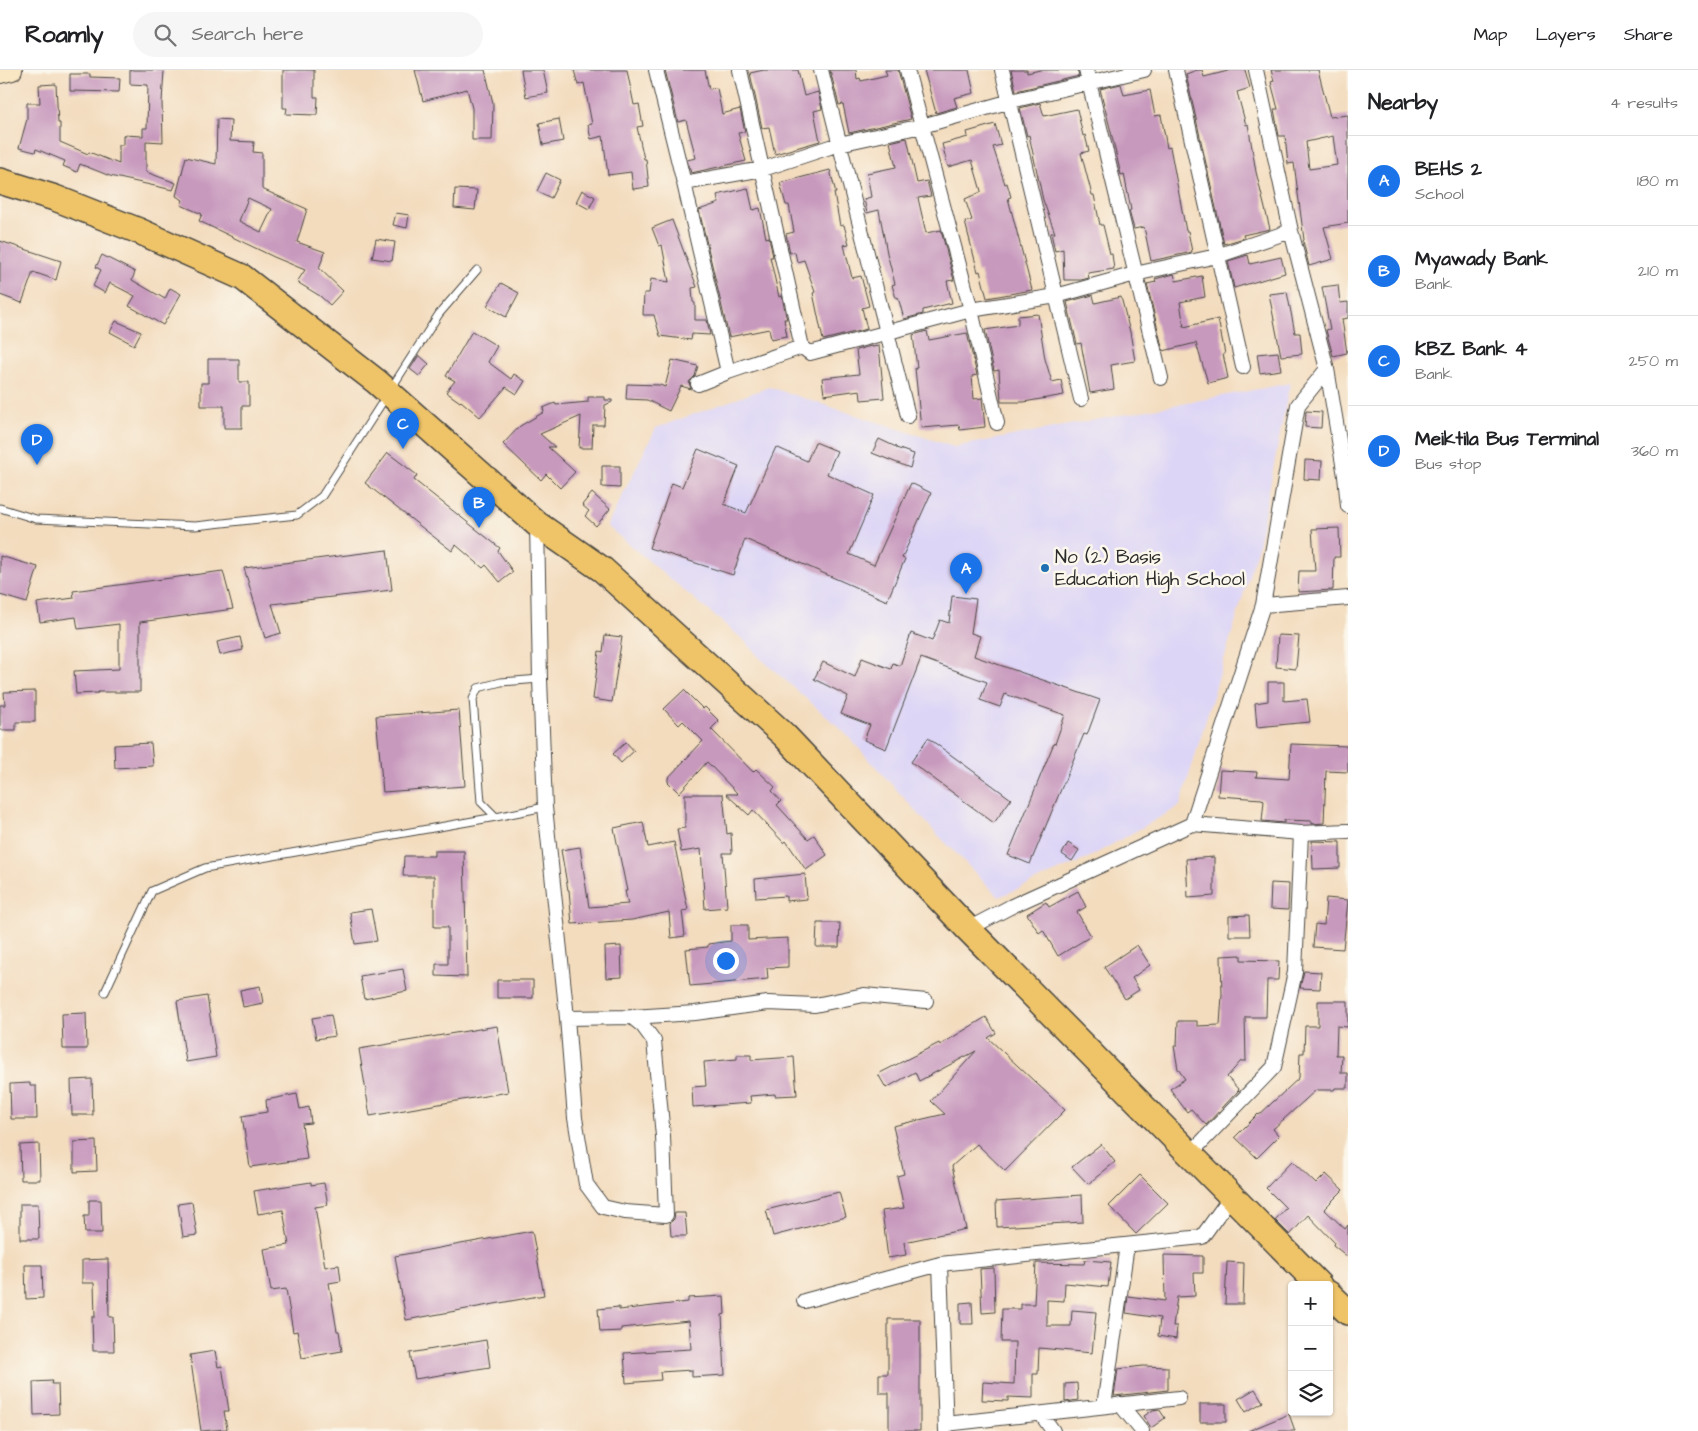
<!DOCTYPE html>
<html lang="en">
<head>
<meta charset="utf-8">
<style>
	:root { --surface:#fff; --page:#f6f6f6; --text:#202124; --muted:#757577; --line:#e0e0e0; --accent:#1a73e8 }
	body { margin:0; font-family:"Architects Daughter",sans-serif; background:var(--page); color:var(--text) }
	.controls { position:absolute; right:15px; bottom:15px; display:grid; overflow:hidden; border-radius:5px; box-shadow:0 1px 4px #0004 }
	.controls button { width:45px; height:45px; display:grid; place-items:center; padding:0; border:0; border-bottom:1px solid var(--line); background:var(--surface); color:var(--text); font:25px sans-serif }
	.you { position:absolute; left:725px; top:890px; width:18px; height:18px; margin:-12px; border:4px solid #fff; border-radius:50%; background:#1a73e8; box-shadow:0 0 0 8px #1a73e833 }
	.badge { display:grid; place-items:center; width:32px; height:32px; border-radius:50%; background:var(--accent); color:#fff; font-size:16px; font-weight:700 }
	.pin { position:absolute; translate:-50% -41px; filter:drop-shadow(0 1px 2px #0008) }
	.pin::after { content:''; position:absolute; top:26px; width:18px; height:15px; background:inherit; clip-path:polygon(0 0,100% 0,50% 100%) }
	.list { margin:0; padding:0; list-style:none }
	h2 { display:flex; justify-content:space-between; align-items:center; height:65px; margin:0; padding:0 20px; font-size:21px }
	h2 small { font-size:16px; font-weight:400; color:var(--muted) }
	.list li { display:grid; grid-template-columns:32px 1fr auto; gap:15px; align-items:center; box-sizing:border-box; height:90px; padding:0 20px; border-top:1px solid var(--line) }
	.list b { display:block; font-size:19px; white-space:nowrap }
	.list p { margin:0; font-size:16px; white-space:nowrap; color:var(--muted) }
	.list em { font-size:16px; font-style:normal; color:var(--muted) }
	.icon { flex:none; width:28px; height:28px; fill:none; stroke:currentColor; stroke-width:2; stroke-linecap:round; stroke-linejoin:round }
	.map { position:relative; flex:none; width:1348px; height:1361px; overflow:hidden }
	header { display:flex; align-items:center; gap:30px; box-sizing:border-box; height:70px; padding:0 25px; background:var(--surface); border-bottom:1px solid var(--line) }
	header strong { font-size:24px }
	nav { display:flex; gap:28px; margin-inline-start:auto; font-size:18px }
	.search { width:350px; height:45px; background:var(--page); display:flex; align-items:center; gap:12px; box-sizing:border-box; padding:0 18px; border-radius:28px; color:var(--muted); font-size:19px }
	main { display:flex }
	aside { flex:1; background:var(--surface) }
	.map>svg:first-child { display:block }
	.built { fill:#ddd5f6 }
	.building { fill:#c799bd; fill-rule:evenodd }
	.lines { fill:none; stroke-linecap:round; stroke-linejoin:round }
	.lane-casing { stroke:#494641; stroke-width:9 }
	.street-casing { stroke:#494641; stroke-width:16 }
	.secondary-casing { stroke:#494641; stroke-width:22 }
	.highway-casing { stroke:#494641; stroke-width:28 }
	.lane { stroke:#fff; stroke-width:7 }
	.street { stroke:#fff; stroke-width:14 }
	.secondary { stroke:#f9e7c3; stroke-width:20 }
	.highway { stroke:#efc469; stroke-width:25 }
	.poi-dot { fill:#1f6fb2; stroke:#fbf7ec; stroke-width:2 }
	.labels { text-anchor:middle; dominant-baseline:central; stroke-width:5; stroke-linejoin:round; paint-order:stroke }
	.poi-label { font-size:19px; fill:#2b2b2b; stroke:#fbf7ec; text-anchor:start }
</style>
</head>
<body>
<header>
<strong>Roamly</strong>
<div class="search"><svg class="icon" aria-label="search" viewBox="0 0 24 24"><circle cx="10" cy="10" r="6"/><path d="M15 15l6 6"/></svg>Search here</div>
<nav><a>Map</a><a>Layers</a><a>Share</a></nav>
</header>
<main>
<div class="map">
<svg width="1348" height="1361" viewBox="0 0 1348 1361">
	<rect width="100%" height="100%" fill="#fbf7ec"/>
	<filter id="ink" filterUnits="userSpaceOnUse"><feTurbulence type="fractalNoise" baseFrequency=".02" numOctaves="2"/><feDisplacementMap in="SourceGraphic" scale="10" xChannelSelector="R" yChannelSelector="G"/><feConvolveMatrix kernelMatrix="1 2 1 2 8 2 1 2 1" color-interpolation-filters="sRGB"/></filter>
	<filter id="wash" filterUnits="userSpaceOnUse"><feTurbulence type="fractalNoise" baseFrequency=".0096" numOctaves="4" result="noise"/><feDisplacementMap in="SourceGraphic" scale="20" xChannelSelector="R" yChannelSelector="G"/><feGaussianBlur stdDeviation="1.12" result="paint"/><feColorMatrix in="noise" values="0 0 0 0 0 0 0 0 0 0 0 0 0 0 0 0 0 1.4 0 .05"/><feComposite in="paint" operator="in"/></filter>
	<g filter="url(#wash)">
		<rect width="100%" height="100%" fill="#f3dcbe"/>
		<path class="built" d="M1290,313L1258,476L1180,736L1088,788L999,827L936,763L843,661L759,587L746,572L607,456L656,358L769,317L954,377Z"/>
		<g id="blocks">
			<path class="building" d="M130,0H164L162,32L163,72L146,71V102L176,113L173,120L110,106L80,94L77,102L63,96L65,91L36,79L35,82L19,78L27,49V33H40L39,15L56,14L58,53H60V72L88,84L89,82L119,94V75H123V65L143,66V58H147L148,15L130,14Z
				M283,0H314V27H318L317,45L286,44L287,38H283Z
				M415,0H485L493,33L492,70H472V38L467,19L423,31Z
				M521,0H543L548,23L526,27Z
				M574,0H627L634,35L639,34L643,56L637,57L644,89H646L649,117L633,119L631,102L608,105L603,66L591,69L588,55L592,54L584,13L578,15Z
				M665,0H705L709,19L717,18L722,44L740,39L745,62L738,63L746,91L691,103L687,90L696,88L686,50L678,52Z
				M764,0H798L804,26L818,22L822,39L814,41L820,71L775,84L769,57L762,58L750,3Z
				M830,0H856L857,9L860,8L861,11L887,5L885,0H898L911,49L849,63L843,34L839,35Z
				M924,0H969L974,23L954,28L957,37L936,43Z
				M1011,0H1027V3L1040,0H1077L1079,6L1016,21Z
				M1197,0H1202L1204,7L1232,0H1245L1250,18L1237,22L1246,55L1248,54L1256,102L1270,159L1243,165L1244,168L1224,174L1186,4Z
				M1271,0H1318L1330,47L1348,45V153L1324,157L1333,189L1309,196L1303,171L1304,170L1294,93L1288,94L1285,66H1279L1274,39H1278L1271,12L1274,11ZM1333,66L1337,95L1309,99L1306,72Z
				M70,4H90V7L120,8L119,22L70,21Z
				M1121,14L1124,25L1150,20L1155,46L1161,45L1167,78L1170,77L1186,161H1188L1192,182L1151,191L1144,157L1134,159L1129,141L1131,140L1124,104L1121,105L1110,58L1100,19Z
				M1040,33L1044,46L1077,39L1083,66L1085,65L1089,81L1081,83L1092,125H1094L1100,155H1103L1110,184H1112L1114,199L1088,203L1089,208L1081,210H1064L1063,179L1055,181L1051,163H1055L1043,130L1029,65L1027,66L1020,38Z
				M217,49L231,50L230,71L254,72L253,82L262,83V119L307,139L297,172L325,182L319,198L343,221L330,235L320,226L297,212L305,200L274,187L199,151L202,144L181,135L183,130L176,126L186,87L216,94ZM248,128L272,139L261,162L239,151Z
				M559,49L563,71L543,75L539,53Z
				M995,54L1001,75L993,77L1005,114L1007,113L1011,127L1008,128L1032,220L987,228L980,201L978,202L965,152L972,150L965,129L981,122V121L972,90L948,97L942,74L968,67L967,62Z
				M907,68L917,113L927,111L931,126L918,128L926,163L941,160L954,210L947,211L952,233L923,240V244L904,249L898,227L896,228L892,215L895,214L887,183L879,140L867,143L864,129L871,127L867,103L896,97L890,72Z
				M830,100L836,123H834L840,156L844,155L849,174L844,175L852,208L861,206L869,236L862,238L867,259L823,270L813,223L815,222L804,190L797,192L795,182L790,183L786,164L794,162L789,135H786L780,113Z
				M546,103L560,110L551,128L537,121Z
				M748,118L753,140L760,138L766,168L769,167L773,187H770L779,227L782,226L786,246L787,249H784L787,266L771,269L769,259L729,267L699,140L719,133L717,125Z
				M455,119L477,120L475,140L454,138Z
				M582,120L595,127L589,139L576,132Z
				M396,143L409,145L407,158L393,155Z
				M672,150L697,217L692,218L693,232L695,233V250H707L710,265L692,264L691,270L660,266L654,245H643L644,223H649L651,209L669,212L662,175L659,176L652,158Z
				M376,169L395,172L392,191L372,188Z
				M0,171L61,191L56,210L33,202L22,233L0,225Z
				M102,185L135,202L132,210L165,229L170,218L181,224L163,255L129,236L135,226L110,213L105,223L93,216L101,200L96,197Z
				M1248,185L1250,194L1281,187L1285,203L1234,218L1228,191Z
				M1174,204L1176,211L1202,206L1205,227L1180,232L1184,257L1218,249L1225,284H1223L1228,308L1208,313L1196,273L1163,281L1147,214L1156,212L1155,209Z
				M501,213L519,223L506,247L487,236Z
				M1338,215L1340,233L1348,232V248L1342,249L1347,283L1333,286L1326,260L1330,259L1322,217Z
				M1287,222L1295,263H1300L1302,284L1281,286L1269,224Z
				M1093,225L1095,233L1121,227L1130,262L1135,291L1111,295L1114,319L1090,323L1081,273L1077,274L1067,232Z
				M1038,244L1045,289L1052,312L1061,310L1064,325L1024,332H1001L999,300L994,301L985,260L1018,255V246Z
				M116,251L141,262L134,275L110,262Z
				M472,261L497,276L488,292L511,309L514,304L525,311L517,324L506,317L480,347L461,331L460,332L446,322L455,311L446,306Z
				M927,261L929,270L967,263L977,305L972,306L974,329L982,328L985,357L960,360L959,355L921,358L915,298H917L913,265Z
				M871,276L872,277L879,276L884,328L861,330L860,320L824,325L822,308L859,304L856,280Z
				M1278,282L1281,300L1260,303L1257,284Z
				M419,285L429,294L419,306L410,299Z
				M208,289H239V312H249V336H242V358H224V336H201V313H208Z
				M672,290L698,296L695,306L689,312L691,319L681,316L669,341L647,330L626,329L627,314L660,315L665,317Z
				M588,327H605V330H612V332L605,335L604,355H593L592,378H579L581,346L540,364L555,377H548L575,402L560,418L546,404L541,410L503,374L520,356L544,342L543,338L555,333L556,335L588,332Z
				M1306,341L1322,342L1321,358L1305,357Z
				M879,369L896,377V378L914,384L910,398L872,383Z
				M815,372L837,381L827,404L874,425L849,484L874,495L911,413L931,423L902,488L905,489L887,531L745,469L733,505L649,478L672,413L682,417L698,379L739,396L724,434L746,443L776,377L807,391Z
				M388,383L417,405L414,410L500,478L498,481L513,502L500,512L486,495L483,498L456,475L452,481L365,413Z
				M1305,390L1322,391L1321,410L1304,409Z
				M602,396H620V418L602,417Z
				M592,423L610,439L596,456L585,446L589,441L582,435Z
				M1339,458L1340,487H1334L1333,520L1298,522L1299,501H1315L1312,459Z
				M387,480L392,520L272,534L281,563L265,568L244,498Z
				M0,486L38,497L27,533L0,525Z
				M223,501L233,539L140,552V622H98V623L76,624L74,601L119,599V554L78,559L76,547L40,552L37,533L74,528L73,521Z
				M952,526L976,529L971,563L980,566L974,586L1100,630L1087,665L1084,664L1030,794L1008,785L1054,673L1055,674L1065,645L1005,624L1000,637L980,630L987,612L921,588L886,679L864,670L870,655L841,644L848,626L814,609L823,592L855,607L862,588L891,599L893,593L900,596L911,563L932,571L940,550L949,553Z
				M605,565L622,567L612,632L593,629L599,581L603,582Z
				M1278,565L1299,566L1296,599L1276,597Z
				M240,567L243,580L220,585L217,572Z
				M1268,612H1284V631L1307,629L1310,652L1257,657L1255,633L1268,631Z
				M684,620L703,639L705,637L719,651L711,659L753,702L756,699L775,717L772,721L781,731L777,735L808,769L814,765L827,785L806,800L786,771L784,773L753,740L749,745L726,724H738L707,692L679,723L668,712V708L703,671L683,651L679,655L664,639Z
				M35,621V652H16V660H0V635H5L4,622Z
				M459,640L465,716L383,722L376,646Z
				M928,668L1011,729L994,753L911,692Z
				M626,672L634,681L621,693L613,684Z
				M151,673L153,696L115,698L114,675Z
				M1291,674L1348,676V702L1326,701L1324,753L1312,754V751L1284,750V753L1262,751L1264,731L1262,729L1218,726L1220,700L1257,702L1256,707L1289,709Z
				M685,724H723L727,764L731,763L732,783H723L727,837L705,839L701,779L681,782L677,759L685,758Z
				M643,752L648,777L674,772L688,840L682,841L685,866L671,868L669,842L632,850L572,854L569,820H568L561,780L580,777L589,837L628,834L625,821H627L614,758Z
				M1312,771L1340,772V798L1313,799Z
				M1068,773L1079,780L1072,791L1062,784Z
				M434,781H464L467,907L436,906V894H448V857H434V806H403L404,786H434Z
				M1214,787V826L1188,828L1186,789Z
				M805,804L807,829L786,831V826L756,828L755,809Z
				M1271,813L1289,814L1288,840L1270,839Z
				M1078,821L1086,837L1077,842L1091,866L1058,886L1043,860L1039,863L1027,844L1046,832L1049,837Z
				M1326,828L1348,830L1343,879L1313,877L1315,854L1324,855Z
				M371,839L377,871L355,874L350,842Z
				M1249,845L1250,866H1229V846Z
				M817,853H840L839,877H816Z
				M731,855H748V870L788,868V897L767,898L768,909L690,916L686,879L708,877V874L731,871Z
				M1137,875L1150,895L1132,908L1139,920L1125,929L1104,897Z
				M621,876L622,907L606,908L605,877Z
				M1241,885V890L1279,891L1278,910H1267L1266,947H1245L1246,991H1241L1227,1007L1239,1020L1206,1055L1191,1039L1187,1042L1170,1019L1185,1009L1178,999L1174,976H1177L1178,951H1197V956L1220,955L1222,925L1221,886Z
				M403,899L407,921L364,929L360,906Z
				M1304,901L1321,902L1320,919L1300,918Z
				M497,910H533V928H497Z
				M260,916L263,933L243,937L240,920Z
				M207,926L216,987L186,992L177,931Z
				M1318,931H1348V957L1337,956L1336,985H1342L1341,1003H1348V1018H1335L1334,1020H1316L1273,1059L1279,1066L1257,1088L1235,1067L1258,1044L1259,1045L1299,1008L1300,983H1304L1305,956H1318Z
				M86,943L87,979H63L62,944Z
				M331,945L335,966L316,969L312,948Z
				M986,947L996,963L988,968L1065,1040L1005,1101L977,1074L952,1096L966,1159L904,1172L906,1185L888,1188L882,1141L904,1138L897,1106L904,1104L893,1056L945,1044L931,1031L976,981L919,1011L915,1002L886,1018L878,1004L939,973L940,975Z
				M497,956L508,1022L370,1046L359,979Z
				M737,985H751V990L794,987L797,1025L775,1026V1024L750,1026L751,1033L693,1037L692,1017L706,1016L704,992L737,989Z
				M92,1009L93,1045H72L71,1010Z
				M30,1013V1016H36L37,1049H11L10,1014Z
				M297,1024L300,1039L309,1037L311,1053L302,1054L307,1089L250,1097L242,1046L267,1042L266,1030Z
				M96,1071L97,1101L74,1102V1072Z
				M39,1074L40,1110H21L20,1075Z
				M1101,1074L1115,1092L1088,1114L1072,1097Z
				M1292,1091L1316,1114L1326,1104L1343,1120L1324,1139L1345,1159L1348,1155V1187L1333,1175L1334,1172L1308,1145L1290,1165L1275,1150L1286,1138L1266,1118Z
				M1140,1105L1168,1133L1136,1164L1109,1136Z
				M311,1112V1115L324,1113L328,1135L315,1137L325,1197L339,1195L341,1211L329,1213L337,1261H339L342,1281L302,1288L297,1261L293,1262L286,1219L271,1221L264,1179L289,1175L283,1140L258,1144L254,1121Z
				M839,1122L846,1147L773,1166L766,1140Z
				M1082,1125L1083,1152L997,1157L996,1131Z
				M89,1130H101L102,1163H85L84,1146H89Z
				M192,1132L197,1165L183,1167L178,1134Z
				M20,1134H38L39,1169H20Z
				M675,1143H685L687,1166H671L670,1153L674,1149Z
				M532,1161L544,1225L406,1250L395,1186Z
				M1164,1185L1203,1186V1203H1194L1195,1226L1177,1227L1173,1256H1177L1176,1269L1158,1266L1160,1248L1126,1243L1128,1226L1165,1231Z
				M108,1189L109,1247H113L114,1281H93L92,1247H95L94,1213H82V1190Z
				M1085,1190L1111,1192L1108,1217L1065,1213L1064,1231L1047,1230V1256H1071L1072,1240L1096,1242L1092,1283L1039,1278L1038,1304H1033V1328L1008,1327V1331L982,1330L983,1312L1014,1314L1015,1272H1001L1002,1239H1021V1234H1034L1036,1193L1084,1194Z
				M1227,1192L1244,1193L1243,1234H1225Z
				M25,1195H42L43,1228L26,1229Z
				M994,1198L995,1242L982,1243L980,1199Z
				M724,1226L725,1244L722,1245L725,1305L692,1307V1300L660,1302L661,1310L626,1313L624,1283L691,1279L689,1251L621,1258V1261L600,1262L598,1239L619,1237V1240L688,1232V1228Z
				M972,1232L973,1254H960V1233Z
				M888,1249H920V1361H889V1323H879V1304H888Z
				M486,1270L490,1297L415,1309L410,1283Z
				M215,1281L218,1297L222,1296L229,1341H224L227,1359L201,1361L190,1285Z
				M1143,1296L1168,1297V1320L1114,1326L1118,1299Z
				M52,1311L51,1314H58L59,1344L34,1345L33,1312Z
				M1077,1313L1078,1330L1065,1332V1314Z
				M1255,1319L1263,1332L1246,1342L1238,1329Z
				M1200,1334H1226V1352H1200Z
				M1159,1339L1165,1348L1151,1358L1144,1346L1153,1340Z
				M1289,1344L1295,1361H1248Z"/>
		</g>
	</g>
	<g filter="url(#ink)">
		<use href="#blocks" fill-opacity="0" stroke="#494641" stroke-width="1"/>
		<g class="lines">
			<defs>
				<path id="lane" d="M0,438L36,449L195,456L297,445L322,426L439,244L477,200
					M496,747L481,732L473,629L478,618L501,612L540,609
					M105,922L152,821L205,798L496,747L545,737"/>
				<path id="street" d="M656,0L684,113L728,302
					M740,0L802,277
					M821,0L908,346
					M907,0L971,240L997,353
					M1002,0L1081,329
					M1086,0L1161,308
					M1176,0L1243,297
					M1256,0L1291,161L1327,299L1345,406L1348,436
					M684,113L763,99L839,74L922,56L1011,31L1144,0
					M698,314L728,302L802,277L810,283L971,240L1056,226L1135,204L1217,186L1291,161
					M537,454L540,609L545,737L567,948L575,1048L586,1114L603,1137L625,1142L666,1145L663,1066L654,971L643,956L632,947L567,948
					M1263,535L1348,528
					M1192,754L1301,763L1348,761
					M968,859L1012,836L1192,754L1263,535L1298,335L1327,299
					M632,947L695,943L768,933L815,935L864,925L926,931
					M1190,1084L1274,997L1295,902L1301,763
					M940,1194L946,1361
					M804,1231L940,1194L1202,1167L1232,1125
					M1120,1334L1142,1361
					M1104,1336L1127,1175
					M1041,1344L1053,1361
					M946,1354L1179,1328"/>
				<path id="secondary" d="M0,3L12,0"/>
				<path id="highway" d="M0,111L55,128L139,161L242,207L377,312L537,454L603,500L784,665L968,859L1319,1215
					M1329,1224L1348,1242"/>
			</defs>
			<use href="#lane" class="lane-casing"/>
			<use href="#street" class="street-casing"/>
			<use href="#secondary" class="secondary-casing"/>
			<use href="#highway" class="highway-casing"/>
			<use href="#lane" class="lane"/>
			<use href="#street" class="street"/>
			<use href="#secondary" class="secondary"/>
			<use href="#highway" class="highway"/>
		</g>
	</g>
	<circle class="poi-dot" cx="1045" cy="498" r="5"/>
	<g class="labels">
		<g class="poi-label">
			<text x="1055" y="487">No (2) Basis<tspan x="1055" dy="22">Education High School</tspan></text>
		</g>
	</g>
</svg>
<div class="controls">
<button>+</button>
<button>−</button>
<button><svg class="icon" aria-label="layers" viewBox="0 0 24 24"><path d="M12 4l9 5-9 5-9-5zM3 14l9 5 9-5"/></svg></button>
</div>
<div class="you"></div>
<div class="pin badge" style="left:966px;top:524px">A</div>
<div class="pin badge" style="left:479px;top:458px">B</div>
<div class="pin badge" style="left:403px;top:379px">C</div>
<div class="pin badge" style="left:37px;top:395px">D</div>
</div>
<aside>
<h2>Nearby<small>4 results</small></h2>
<ul class="list">
<li><span class="badge">A</span><div><b>BEHS 2</b><p>School</p></div><em>180 m</em></li>
<li><span class="badge">B</span><div><b>Myawady Bank</b><p>Bank</p></div><em>210 m</em></li>
<li><span class="badge">C</span><div><b>KBZ Bank 4</b><p>Bank</p></div><em>250 m</em></li>
<li><span class="badge">D</span><div><b>Meiktila Bus Terminal</b><p>Bus stop</p></div><em>360 m</em></li>
</ul>
</aside>
</main>
</body>
</html>
